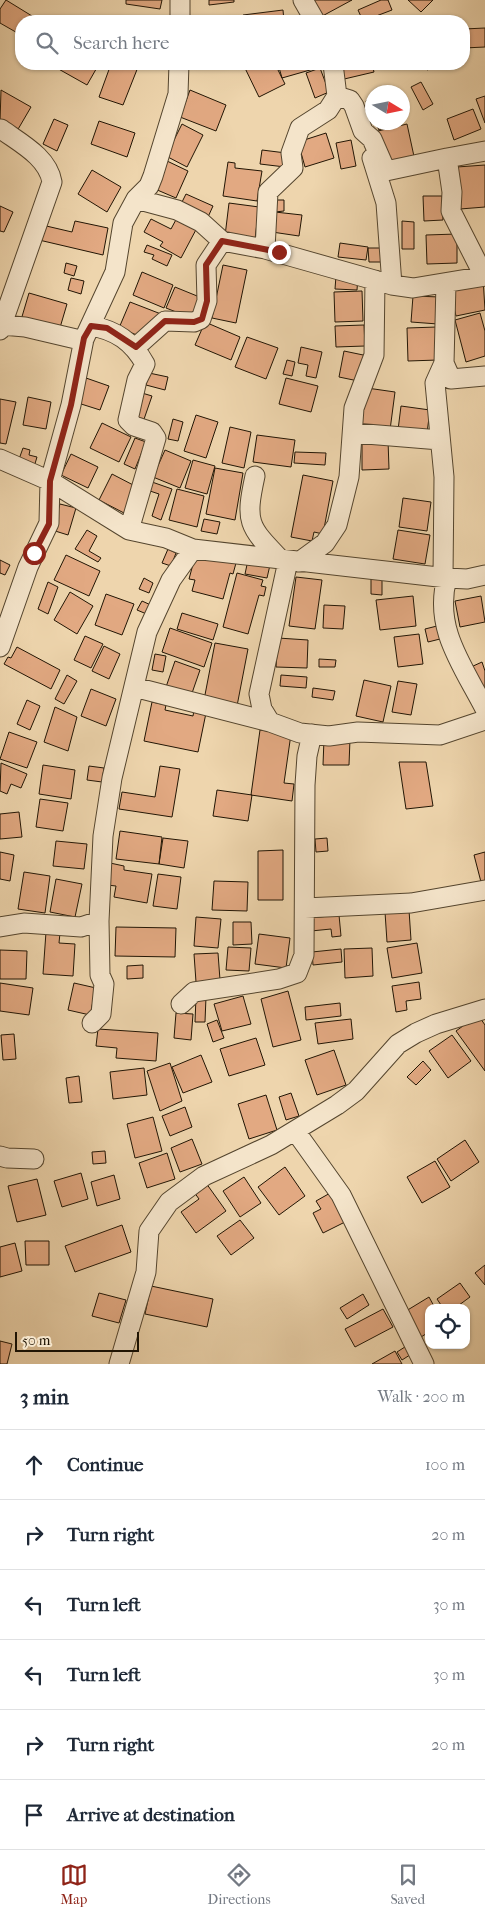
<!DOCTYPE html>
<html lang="en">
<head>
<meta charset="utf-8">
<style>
	:root { --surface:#fff; --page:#f6f6f7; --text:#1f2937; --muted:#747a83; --line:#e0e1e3; --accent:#8f2418 }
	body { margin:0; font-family:"IM FELL French Canon",serif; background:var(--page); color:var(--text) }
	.controls { position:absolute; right:15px; bottom:15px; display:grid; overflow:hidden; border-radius:10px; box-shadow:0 1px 4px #0004 }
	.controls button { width:45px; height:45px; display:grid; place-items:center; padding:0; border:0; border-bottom:1px solid var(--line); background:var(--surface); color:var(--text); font:25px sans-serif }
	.compass { position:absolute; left:365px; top:85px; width:45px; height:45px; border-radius:50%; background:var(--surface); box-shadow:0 1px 4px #0004; rotate:100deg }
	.scale { position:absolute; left:15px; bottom:12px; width:124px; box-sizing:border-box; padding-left:5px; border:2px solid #211504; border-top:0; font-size:14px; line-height:18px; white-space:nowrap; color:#211504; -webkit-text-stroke:4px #f4e4ca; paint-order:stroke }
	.stop { position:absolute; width:15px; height:15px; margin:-11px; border:4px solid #8f2418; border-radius:50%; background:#fff }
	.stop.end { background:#8f2418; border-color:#fff; box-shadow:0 1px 5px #0008 }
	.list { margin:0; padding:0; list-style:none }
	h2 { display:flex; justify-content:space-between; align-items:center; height:65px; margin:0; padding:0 20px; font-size:21px }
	h2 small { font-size:16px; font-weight:400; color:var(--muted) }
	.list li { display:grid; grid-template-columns:32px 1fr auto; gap:15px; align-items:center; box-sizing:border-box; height:70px; padding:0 20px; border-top:1px solid var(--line) }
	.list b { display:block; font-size:19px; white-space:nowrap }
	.list em { font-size:16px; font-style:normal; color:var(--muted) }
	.icon { flex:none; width:28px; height:28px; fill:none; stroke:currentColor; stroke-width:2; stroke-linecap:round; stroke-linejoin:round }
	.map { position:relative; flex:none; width:485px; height:1364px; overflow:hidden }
	.search { position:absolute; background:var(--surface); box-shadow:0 1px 4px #0004; left:15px; right:15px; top:15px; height:55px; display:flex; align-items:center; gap:12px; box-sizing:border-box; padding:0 18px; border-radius:20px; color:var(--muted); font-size:19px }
	.sheet { height:485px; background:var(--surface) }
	nav { display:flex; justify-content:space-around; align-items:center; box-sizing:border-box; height:70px; border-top:1px solid var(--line); background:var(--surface); font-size:14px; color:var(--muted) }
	nav a { display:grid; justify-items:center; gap:2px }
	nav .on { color:var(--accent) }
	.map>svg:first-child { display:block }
	.building { fill:#e2a982; stroke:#211504 }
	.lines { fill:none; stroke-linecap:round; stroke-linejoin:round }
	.minor-casing { stroke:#54452e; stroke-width:21 }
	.minor { stroke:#f4e4ca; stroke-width:19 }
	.route { stroke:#8f2418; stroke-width:6 }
</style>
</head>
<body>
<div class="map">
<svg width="485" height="1364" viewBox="0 0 485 1364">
	<rect width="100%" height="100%" fill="#eed5ad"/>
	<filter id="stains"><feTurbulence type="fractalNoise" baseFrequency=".004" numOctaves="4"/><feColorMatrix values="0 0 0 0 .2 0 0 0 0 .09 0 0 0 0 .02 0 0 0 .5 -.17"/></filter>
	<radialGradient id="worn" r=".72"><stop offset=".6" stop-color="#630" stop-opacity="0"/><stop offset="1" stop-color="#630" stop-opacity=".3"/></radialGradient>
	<path class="building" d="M6,0L32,16L29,21H21V35L0,23V9Z
		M126,0H162L160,9L126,4Z
		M209,0H234V2L209,5Z
		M304,0H352L315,20Z
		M381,0H388L392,10L363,21L358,10Z
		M408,0H433L421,12Z
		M283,10L284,21H244L243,15Z
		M35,16L46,21H32Z
		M355,16L357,21H342Z
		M118,17L127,21H116Z
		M485,28V47L464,48V29Z
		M57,64H99L87,85L55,67Z
		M111,64H131L138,67L123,105L99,97Z
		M243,64H275L285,84L259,97Z
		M278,64H315L317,68L282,78Z
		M337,64H372L374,72L340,80Z
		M425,64H444L427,70Z
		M320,68L329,92L315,98L306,73Z
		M421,82L433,104L423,110L411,87Z
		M1,90L31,107L17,131L0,122Z
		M190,90L226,105L216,131L180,117Z
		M485,96V123L476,99Z
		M372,98V116L366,101Z
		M473,109L481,129L454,140L447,119Z
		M54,119L68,125L57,151L43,144Z
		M99,121L135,133L127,157L91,144Z
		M375,122H394L379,130Z
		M182,124L203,135L187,167L166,156Z
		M407,124L415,161L386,167L378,131Z
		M326,133L334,158L305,167L298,142Z
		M351,140L356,166L341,169L336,143Z
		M262,150L286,153L285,167L260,164Z
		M167,161L188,171L176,198L155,189Z
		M228,162L235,163V168L262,171L257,201L223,196Z
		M485,165V207L460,209L457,167Z
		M92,170L121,187L107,212L78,194Z
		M186,194L213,206L208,217L181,204Z
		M423,196H442L443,220L424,221Z
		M275,200H284V211L275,212Z
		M229,203L259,207L255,239L225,236Z
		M0,206L13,212L4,232L0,231Z
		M275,212L302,215L299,236L272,232Z
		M179,214L199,224L181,258L160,246L163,242L144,232L151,219L171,229Z
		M75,221L108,228L103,255L39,240L42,225L72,232Z
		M402,221L414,222V249H402Z
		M457,234V263L427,264L426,235Z
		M340,243L368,247L366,260L338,257Z
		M147,245L172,255L167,266L152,259L154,255L144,252Z
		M368,248H383V262H369Z
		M66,263L77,266L74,276L64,273Z
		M223,265L247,270L236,323L212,318Z
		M142,272L173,285L164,308L133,295Z
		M336,276H358L357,290L335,289Z
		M71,278L84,281L81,294L68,290Z
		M483,278L485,310L456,316L449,285Z
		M175,287L202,298L194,319L166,308Z
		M362,291L363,321L335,322L334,292Z
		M29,293L67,304L59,331L21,320Z
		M413,296L440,297L438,324L411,322Z
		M130,302L161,314L142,337L119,328Z
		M480,313L485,331V356L466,362L455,320Z
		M205,322L240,337L231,360L195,345Z
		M364,325L365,346L336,347L335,326Z
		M437,327L438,360L408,361L407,328Z
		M247,337L278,348L266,379L235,367Z
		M301,347L322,352L316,378L306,376L308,365L298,363Z
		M344,351L368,356L363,382L339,377Z
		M287,360L295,362L292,376L283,374Z
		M149,373L168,377L165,390L146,385Z
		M86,378L109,386L100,410L78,403Z
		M286,378L318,386L311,412L279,404Z
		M367,388L395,392L390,430L361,426Z
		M142,393L152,396L142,425L133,422Z
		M28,397L51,402L46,429L23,425Z
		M0,399L16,402L6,444L0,443Z
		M401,406L430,410L427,433L398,430Z
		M196,415L218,422L206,458L184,451Z
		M173,419L183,422L178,441L168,439Z
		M102,423L131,437L119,462L90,448Z
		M230,427L251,432L244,468L222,463Z
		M257,435L295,440L291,467L253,462Z
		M135,438L146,442L135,469L124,464Z
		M362,440H388L389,469L362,470Z
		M23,448L30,450L29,455L37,457L34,467L18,462Z
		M165,450L191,461L180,488L153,477Z
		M295,452L326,453L325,465L294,463Z
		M71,454L98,467L88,488L61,475Z
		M193,460L215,466L207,494L185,488Z
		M215,468L243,473L235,520L206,514Z
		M112,474L137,487L124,513L99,500Z
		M303,475L333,481L323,534L314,532L312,541L291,537Z
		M152,482L172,489L161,520L152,516L159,494L150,491Z
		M177,489L204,496L197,527L169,520Z
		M403,498L431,502L427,531L399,527Z
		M60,504L76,508L68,535L52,530Z
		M204,519L220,522L217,534L201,531Z
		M87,530L97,536L89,551L101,558L98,562L75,549Z
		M398,530L430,535L425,564L393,559Z
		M168,549L176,553L171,566L162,563Z
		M196,553L236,563L233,574L230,573L223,599L192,591L195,580L189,579Z
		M66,555L100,571L89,596L54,580Z
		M0,560L10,565L5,575L0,573Z
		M248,560L270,565L267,578L245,574Z
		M237,573L263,580L261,586L266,587L264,596L259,595L248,634L223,627Z
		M296,577L322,580L315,629L289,626Z
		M144,578L153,583L149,593L139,589Z
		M371,579H382V595L371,594Z
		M48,582L58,587L48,614L38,609Z
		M70,592L93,606L77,634L54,620Z
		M106,594L134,604L122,635L95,625Z
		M413,596L416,626L380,630L376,600Z
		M481,596L485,622L460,627L455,601Z
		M142,601L153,606L149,615L137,610Z
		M324,605L345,606L343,629L323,628Z
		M182,613L218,624L213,640L177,629Z
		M437,626L440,639L428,642L425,629Z
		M170,628L212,643L204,667L162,652Z
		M419,634L423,664L398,667L394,637Z
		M85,636L103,644L91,668L74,660Z
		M278,638L308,640L307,668L276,667Z
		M215,643L248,649L237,706L204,700Z
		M104,646L120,654L109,679L92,671Z
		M17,647L60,670L51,689L4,664L8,657L11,658Z
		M155,654L166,656L163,672L152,670Z
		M319,659L336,660L335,667H319Z
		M175,661L200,670L191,696L166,687Z
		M482,662L485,671V696L471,667Z
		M67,675L77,681L64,704L55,699Z
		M281,675L307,677L306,688L280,686Z
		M364,680L391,686L383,722L356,716Z
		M398,681L417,684L411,715L392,712Z
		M313,688L335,691L333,700L312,697Z
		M91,689L116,699L106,726L81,716Z
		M27,700L40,706L30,730L17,724Z
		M152,702L166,705L165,710L193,716L194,710L206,713L198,752L144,741Z
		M55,707L77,717L68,751L44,742Z
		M260,730L291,734L284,783L294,784L292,801L251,795Z
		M9,732L37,742L27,768L0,759Z
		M324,739H350L349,765H323Z
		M399,762H426L433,806L406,809Z
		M1,763L27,774L21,788L11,784L7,794L0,791Z
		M43,765L75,770L71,799L39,794Z
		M89,766L104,768L102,782L87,780Z
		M160,766L180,769L172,817L119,809L122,792L155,797Z
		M217,790L252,795L248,821L213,816Z
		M40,799L68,803L63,831L36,827Z
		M19,812L22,837L0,839V814Z
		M120,831L162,837L159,864L116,859Z
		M163,838L188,841L184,868L159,864Z
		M327,838L328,851L316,852L315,839Z
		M56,841L87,844L84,869L53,866Z
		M283,850V900H258V851Z
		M0,852L14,855L10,881L0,879Z
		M485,852V881L481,882L474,855Z
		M110,863L124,866V870L152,874L147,903L114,897L116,886L107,885Z
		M24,872L50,876L45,913L18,909Z
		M158,874L181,877L177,909L153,906Z
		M56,879L82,884L75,917L50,912Z
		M214,881L248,882L247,911L212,910Z
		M409,910L411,940L387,942L385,912Z
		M339,915L341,936L332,937L331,929L311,931L310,918Z
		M196,917L221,919L218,948L194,946Z
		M233,922H251L252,944L233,945Z
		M116,927L176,928L175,957L115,956Z
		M46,932L60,933L59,943L75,944L73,976L43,974Z
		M259,934L290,938L286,968L255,964Z
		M417,943L422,973L392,978L387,948Z
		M228,947L251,948L249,971L226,970Z
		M372,948L373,976L345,978L344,949Z
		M341,949L342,962L313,965L312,952Z
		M0,950L27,951L26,979H0Z
		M218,953L220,980L196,982L194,954Z
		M143,965V978L127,979V966Z
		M419,982L421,999L406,1001L407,1010L396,1012L392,986Z
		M0,983L33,988L29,1015L0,1011Z
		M74,983L96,988L90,1015L68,1010Z
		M288,991L301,1040L273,1047L261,999Z
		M243,996L251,1024L222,1031L214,1004Z
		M196,997H206L205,1022H195Z
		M340,1003L341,1016L306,1020L305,1007Z
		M176,1013L193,1014L191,1040L174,1038Z
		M478,1015L485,1025V1071L456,1031Z
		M351,1019L353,1039L318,1044L315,1023Z
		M217,1020L224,1038L213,1042L207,1024Z
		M98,1029L158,1033L156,1061L116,1058L117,1048L96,1046Z
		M14,1034L16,1059L3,1060L1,1035Z
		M452,1035L471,1061L448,1078L429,1051Z
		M256,1038L265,1065L229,1076L220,1049Z
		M334,1050L346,1085L317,1095L305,1060Z
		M201,1055L212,1082L183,1093L172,1067Z
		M423,1061L431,1070L416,1085L407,1077Z
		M170,1063L182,1101L160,1111L147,1071Z
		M144,1068L147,1095L113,1099L110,1072Z
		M79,1076L82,1102L69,1103L66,1078Z
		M291,1093L299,1116L286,1120L279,1097Z
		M266,1095L277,1130L249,1139L238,1104Z
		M185,1107L192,1127L170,1136L162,1116Z
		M153,1117L162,1151L135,1158L127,1124Z
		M192,1139L202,1164L180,1172L171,1148Z
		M465,1140L479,1162L451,1181L437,1159Z
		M105,1151L106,1163L93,1164L92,1152Z
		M167,1153L175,1179L147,1188L139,1163Z
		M435,1161L450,1187L422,1203L407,1177Z
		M285,1167L305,1196L279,1215L258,1187Z
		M81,1173L88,1199L62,1207L54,1181Z
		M114,1175L120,1199L97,1206L91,1182Z
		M244,1177L261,1203L240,1217L223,1191Z
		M37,1179L46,1215L17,1222L8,1186Z
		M206,1183L226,1211L196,1233L181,1212L199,1199L194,1192Z
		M332,1192L345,1222L323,1233L313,1213L321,1209L316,1201Z
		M240,1220L254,1238L231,1255L217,1236Z
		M122,1225L131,1252L75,1272L65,1246Z
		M25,1241H49V1265H26Z
		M15,1243L22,1271L0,1277V1247Z
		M485,1265V1285L475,1273Z
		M460,1283L470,1297L455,1308H443L437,1299Z
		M151,1286L213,1299L207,1327L145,1314Z
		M99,1293L126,1300L119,1323L92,1316Z
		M363,1294L369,1305L347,1319L340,1308Z
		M429,1297L435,1308H429V1332L421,1337L406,1311Z
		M383,1309L393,1327L355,1347L345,1329Z
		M0,1341L12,1344L7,1364H0Z
		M408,1345L413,1353L402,1360L397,1352Z
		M395,1351L402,1364H372Z"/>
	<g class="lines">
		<defs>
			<path id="minor" d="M303,0L315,21
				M180,21V0
				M337,96L350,100L354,106L363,131L372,139L386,171L447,158L452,192L451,211L484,276
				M372,158L386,203L392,285
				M447,158L485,151
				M136,199L177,210L201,222L222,241L265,249L392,285L413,288L485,276
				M265,249L268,192L293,168L291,153L300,128L328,110L337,96L333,64
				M2,325L25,327L76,339H84
				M91,326C116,330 133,342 145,364L137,380L128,420L134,426L152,432L156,438L129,530
				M0,330L52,182C48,157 20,143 1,129
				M136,347L165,321L194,322L201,319L207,301L206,265L222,241
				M444,363L451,379L485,376
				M354,433L440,440
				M0,459L50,481L129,530L166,538L193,549L447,578L467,579L485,575
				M255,476C245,522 248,526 280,559
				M299,562L325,543L337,525L349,477L354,408L374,355L375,280
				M443,578L444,477L435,383L444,363L446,283
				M447,578C433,628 463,666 485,709
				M0,647L28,567L49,523L50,481L71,405L84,339L115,272L123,223L136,199L149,186L153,176L178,94L179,64
				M134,687L270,722L300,733L329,736L358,732L440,735L485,720
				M270,722L262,709L259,694L288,561
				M305,908L411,903L485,890
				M0,927L24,923L81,927L99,921
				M181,1004L194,992L279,979L297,973L304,955L305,785L307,756L312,734
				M92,1023L101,1014L104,984L100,975L99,921L103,836L112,778L147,632L171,580L193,549
				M296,1132L341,1195L424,1364
				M0,1156L7,1158L34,1159
				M119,1364L146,1272L149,1231L169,1202L204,1176L271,1145L337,1105L356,1091L398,1044L416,1033L436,1024L485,1009"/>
		</defs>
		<use href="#minor" class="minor-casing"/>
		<use href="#minor" class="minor"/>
	</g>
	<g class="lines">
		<path class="route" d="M34,553L49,524L50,481L71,405L84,338L91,326L107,328L136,347L165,321L194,322L202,319L207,301L206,265L222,241L279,252"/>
	</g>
	<rect width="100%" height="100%" filter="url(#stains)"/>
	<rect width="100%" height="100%" fill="url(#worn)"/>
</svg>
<div class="controls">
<button><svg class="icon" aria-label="locate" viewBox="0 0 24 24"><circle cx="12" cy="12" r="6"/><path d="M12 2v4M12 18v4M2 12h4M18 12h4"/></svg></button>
</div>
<svg class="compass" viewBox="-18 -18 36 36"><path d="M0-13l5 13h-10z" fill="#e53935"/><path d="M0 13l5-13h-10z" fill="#747a83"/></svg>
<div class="scale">50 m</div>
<div class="stop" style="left:34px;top:553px"></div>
<div class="stop end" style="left:279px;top:252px"></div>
<div class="search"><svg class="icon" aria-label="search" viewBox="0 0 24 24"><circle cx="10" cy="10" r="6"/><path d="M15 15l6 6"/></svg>Search here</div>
</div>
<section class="sheet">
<h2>3 min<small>Walk · 200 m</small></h2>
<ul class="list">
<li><svg class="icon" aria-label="ahead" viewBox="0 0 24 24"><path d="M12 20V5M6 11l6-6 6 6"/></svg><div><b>Continue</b></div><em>100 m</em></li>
<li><svg class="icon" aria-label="right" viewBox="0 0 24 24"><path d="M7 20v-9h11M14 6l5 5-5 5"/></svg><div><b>Turn right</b></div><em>20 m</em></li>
<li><svg class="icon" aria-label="left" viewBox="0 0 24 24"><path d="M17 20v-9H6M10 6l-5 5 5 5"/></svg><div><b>Turn left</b></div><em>30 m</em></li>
<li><svg class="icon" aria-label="left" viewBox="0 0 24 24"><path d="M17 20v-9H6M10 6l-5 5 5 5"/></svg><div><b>Turn left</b></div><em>30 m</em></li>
<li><svg class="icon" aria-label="right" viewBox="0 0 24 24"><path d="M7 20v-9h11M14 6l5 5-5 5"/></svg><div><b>Turn right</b></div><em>20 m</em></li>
<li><svg class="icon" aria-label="arrive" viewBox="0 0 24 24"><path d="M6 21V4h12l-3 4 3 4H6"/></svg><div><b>Arrive at destination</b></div></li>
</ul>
</section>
<nav>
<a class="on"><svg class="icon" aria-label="map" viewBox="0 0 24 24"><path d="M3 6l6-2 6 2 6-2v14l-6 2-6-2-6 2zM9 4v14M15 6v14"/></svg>Map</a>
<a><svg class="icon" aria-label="directions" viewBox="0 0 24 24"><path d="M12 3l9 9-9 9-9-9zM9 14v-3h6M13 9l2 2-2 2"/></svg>Directions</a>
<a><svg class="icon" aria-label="saved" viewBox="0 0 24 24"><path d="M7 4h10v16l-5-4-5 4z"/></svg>Saved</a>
</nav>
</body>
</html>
